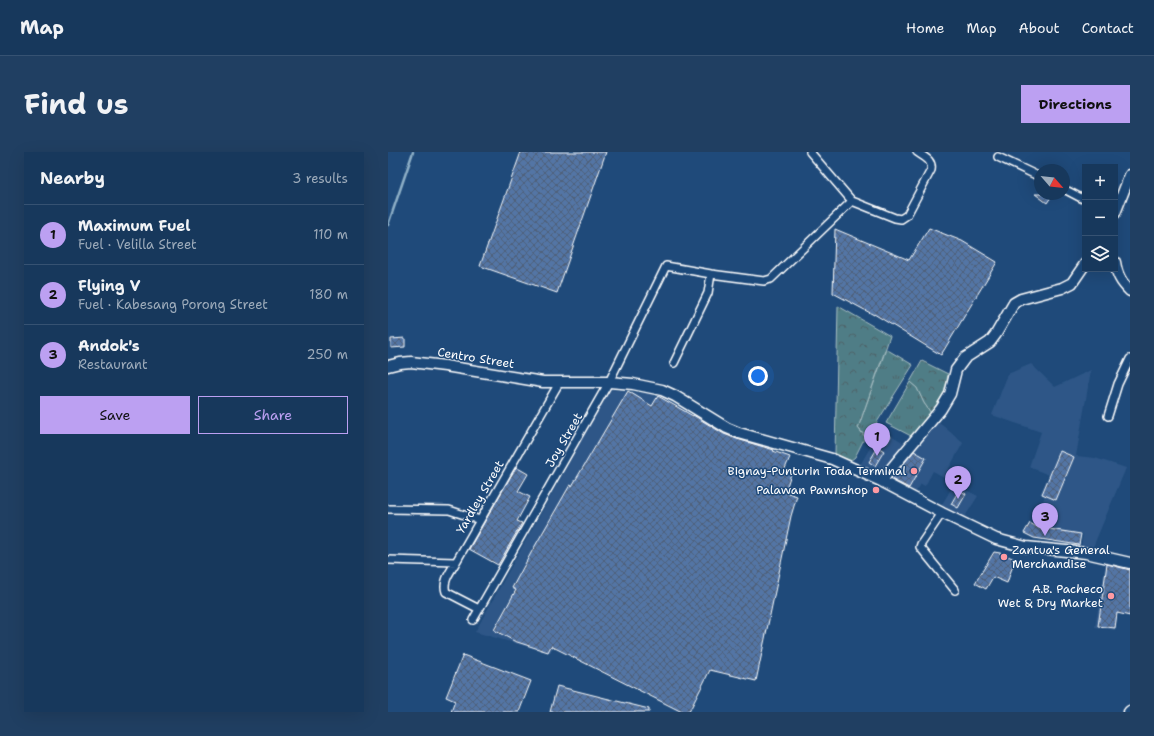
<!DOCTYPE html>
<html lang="en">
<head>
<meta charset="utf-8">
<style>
	:root { --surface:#17385c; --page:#203f62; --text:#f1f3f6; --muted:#9eacbb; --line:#365272; --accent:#bca0f2 }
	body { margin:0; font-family:"Shantell Sans",sans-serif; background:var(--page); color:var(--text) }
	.controls { position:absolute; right:12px; top:12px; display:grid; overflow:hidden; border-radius:0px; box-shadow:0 4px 16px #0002 }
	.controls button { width:36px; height:36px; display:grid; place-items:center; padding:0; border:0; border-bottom:1px solid var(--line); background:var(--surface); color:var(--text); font:20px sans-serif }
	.compass { position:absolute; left:646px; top:12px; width:36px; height:36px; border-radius:50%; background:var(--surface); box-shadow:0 4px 16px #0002; rotate:118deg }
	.you { position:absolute; left:370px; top:224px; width:14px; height:14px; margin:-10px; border:3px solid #fff; border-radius:50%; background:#1a73e8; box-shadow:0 0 0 6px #1a73e833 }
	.badge { display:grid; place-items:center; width:26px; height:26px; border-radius:50%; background:var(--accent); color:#111; font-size:13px; font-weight:700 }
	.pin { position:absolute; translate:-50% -33px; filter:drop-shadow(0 1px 2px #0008) }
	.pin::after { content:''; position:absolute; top:21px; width:14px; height:12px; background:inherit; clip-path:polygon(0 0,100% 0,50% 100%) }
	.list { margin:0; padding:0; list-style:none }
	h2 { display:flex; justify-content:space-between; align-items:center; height:52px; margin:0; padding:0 16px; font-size:17px }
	h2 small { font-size:13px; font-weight:400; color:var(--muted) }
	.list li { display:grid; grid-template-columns:26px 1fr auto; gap:12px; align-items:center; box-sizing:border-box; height:60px; padding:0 16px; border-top:1px solid var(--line) }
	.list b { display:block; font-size:15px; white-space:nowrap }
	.list p { margin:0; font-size:13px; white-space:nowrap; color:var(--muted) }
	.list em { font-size:13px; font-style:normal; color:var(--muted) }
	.actions { display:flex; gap:8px; padding:12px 16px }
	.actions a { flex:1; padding:9px 0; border:1px solid var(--accent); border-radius:0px; text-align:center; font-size:14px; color:var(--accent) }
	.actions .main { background:var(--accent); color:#111 }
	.icon { flex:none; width:22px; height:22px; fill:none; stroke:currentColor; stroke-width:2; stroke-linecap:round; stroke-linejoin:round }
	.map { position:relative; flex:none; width:742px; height:560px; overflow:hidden; border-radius:0px }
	header { display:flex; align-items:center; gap:24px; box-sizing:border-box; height:56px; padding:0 20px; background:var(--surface); border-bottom:1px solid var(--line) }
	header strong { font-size:19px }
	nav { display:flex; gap:22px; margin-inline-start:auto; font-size:14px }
	.intro { display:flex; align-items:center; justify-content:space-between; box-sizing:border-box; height:96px; padding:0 24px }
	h1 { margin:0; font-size:28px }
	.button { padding:10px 18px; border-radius:0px; background:var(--accent); color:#111; font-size:14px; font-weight:700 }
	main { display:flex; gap:24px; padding:0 24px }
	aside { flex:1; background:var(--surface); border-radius:0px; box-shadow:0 4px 16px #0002 }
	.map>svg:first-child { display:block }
	.built { fill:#2e5787 }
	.grass { fill:url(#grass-tufts); stroke:#a8bec2 }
	.forest { fill:url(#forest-crowns); stroke:#a8bec2 }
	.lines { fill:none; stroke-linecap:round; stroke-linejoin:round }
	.stream { stroke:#8fb0c7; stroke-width:2.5 }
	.building { fill:url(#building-cross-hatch); stroke:#fff }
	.minor-casing { stroke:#fff; stroke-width:10 }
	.secondary-casing { stroke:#fff; stroke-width:13 }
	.minor { stroke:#1f4a7a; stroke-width:7 }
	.secondary { stroke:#1f4a7a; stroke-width:10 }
	.poi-dot { fill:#ff9aa2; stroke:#1f4a7a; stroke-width:1.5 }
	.labels { text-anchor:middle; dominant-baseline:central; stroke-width:3; stroke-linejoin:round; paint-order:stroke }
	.street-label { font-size:12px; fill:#fff; stroke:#1f4a7a }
	.poi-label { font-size:12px; fill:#fff; stroke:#1f4a7a; text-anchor:end }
</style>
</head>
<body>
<header>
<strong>Map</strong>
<nav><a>Home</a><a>Map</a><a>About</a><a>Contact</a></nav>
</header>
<div class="intro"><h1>Find us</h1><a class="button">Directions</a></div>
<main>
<aside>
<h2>Nearby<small>3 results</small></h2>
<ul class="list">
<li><span class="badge">1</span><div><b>Maximum Fuel</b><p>Fuel · Velilla Street</p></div><em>110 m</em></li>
<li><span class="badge">2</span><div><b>Flying V</b><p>Fuel · Kabesang Porong Street</p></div><em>180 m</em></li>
<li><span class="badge">3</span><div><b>Andok's</b><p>Restaurant</p></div><em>250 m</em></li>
</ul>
<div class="actions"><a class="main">Save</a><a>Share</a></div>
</aside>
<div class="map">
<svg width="742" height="560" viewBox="0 0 742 560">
	<defs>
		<pattern id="grass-tufts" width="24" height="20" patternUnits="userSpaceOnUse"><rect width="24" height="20" fill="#507d86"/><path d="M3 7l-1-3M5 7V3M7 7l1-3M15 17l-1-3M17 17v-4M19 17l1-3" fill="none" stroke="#4e6469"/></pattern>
		<pattern id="forest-crowns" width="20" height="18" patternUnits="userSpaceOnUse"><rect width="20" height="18" fill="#507d86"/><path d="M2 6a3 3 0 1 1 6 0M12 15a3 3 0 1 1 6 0" fill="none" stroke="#4e6469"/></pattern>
		<pattern id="building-cross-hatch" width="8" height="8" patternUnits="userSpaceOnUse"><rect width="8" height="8" fill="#5275a5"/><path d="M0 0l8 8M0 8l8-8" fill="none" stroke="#4f6078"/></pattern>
	</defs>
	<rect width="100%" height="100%" fill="#1f4a7a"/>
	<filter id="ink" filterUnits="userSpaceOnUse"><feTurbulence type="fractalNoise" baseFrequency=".025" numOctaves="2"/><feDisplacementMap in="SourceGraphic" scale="8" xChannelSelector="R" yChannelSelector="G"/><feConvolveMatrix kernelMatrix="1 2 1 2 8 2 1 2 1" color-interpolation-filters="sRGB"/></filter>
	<g filter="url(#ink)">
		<path class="built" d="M643,212L667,235L703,218L688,304L707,306L738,316L705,395L693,394L695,382L655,375L645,372L657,344L652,342L661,323L641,315L653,280L604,263L620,222Z
			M222,237L262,242L285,250L301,260L162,501L87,480Z
			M548,268L575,291L556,325L545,319L537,334L533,332L528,340L521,336L538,306L524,298Z
			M493,277L516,291L497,315L491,319L472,313Z
			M566,332L590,344L576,366L553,354Z
			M718,410L738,413L727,478L707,475Z"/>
		<path class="grass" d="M498,197L525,213L479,286L470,276Z
			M522,230L529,236L536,251L543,261L525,285L498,271Z"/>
		<path class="forest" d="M450,154L502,184L470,276L477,285L467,305L462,309L447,302Z
			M534,209L560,222L557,239L543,261L536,251L529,236L522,230Z"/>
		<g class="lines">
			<path class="stream" d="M0,73L25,0"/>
		</g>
		<path class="building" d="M133,0H218L169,141L92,114Z
			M647,42H665L659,51Z
			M541,76L574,89L609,110L553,203L486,162V163L445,141L447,77L521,108Z
			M17,186V195L3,196V187Z
			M240,239L264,254L270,244L305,264V263L336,282L349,287L386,298L385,299L402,305L396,319L403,322L397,340L409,344L403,364L368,529L322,518L301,560H294L163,494L160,500L126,489L106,478L128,438L124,436L143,401L182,333L184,334Z
			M493,279L503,284L499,291L490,286Z
			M490,295L496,299L487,314L481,310Z
			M526,299L538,306L521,336L503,327Z
			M672,299L686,305L668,348L654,342Z
			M128,315L140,322L130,339L142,345L129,369L134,371L110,413L81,397Z
			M571,338L578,342L570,356L563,352Z
			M642,371L654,378L655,376L693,382L691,393L646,386L636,381Z
			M606,400L612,401L627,407L619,431L605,425L598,437L587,431Z
			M719,412L742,418V464L729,461L727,476L710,474Z
			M75,503L143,529L131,560H63L67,549L58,545Z
			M169,534L261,557V560H162Z"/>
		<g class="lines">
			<defs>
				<path id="minor" d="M422,0L464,49L507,66L513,67L519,63L543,18C545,8 536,5 529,0
					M610,5L652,25
					M676,37L697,48
					M286,211L320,141L323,122
					M720,264L730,232L742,207
					M0,357L61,358L92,368
					M554,361L533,392L532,395L567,438
					M0,408L68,410
					M91,457L58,440C54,429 63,419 68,410L171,231
					M85,468L221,230L278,114L323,122L376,129L383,127L464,49"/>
				<path id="secondary" d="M727,61L742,23
					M727,110C729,123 733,130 742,139
					M0,214L12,211L23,210L57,214L155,230H221L245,232L274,238L287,244L339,276L351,281L444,307L493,329L554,361L608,387L638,395L698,401L742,411
					M493,329L553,257L562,242L568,218L577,206L602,190L608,182L626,151L633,147L674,136L684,131L697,112
					M741,560L742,559"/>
			</defs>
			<use href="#minor" class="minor-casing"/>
			<use href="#secondary" class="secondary-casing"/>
			<use href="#minor" class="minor"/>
			<use href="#secondary" class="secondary"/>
		</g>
	</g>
	<g class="poi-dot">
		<circle cx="526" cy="319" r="4"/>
		<circle cx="488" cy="338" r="4"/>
		<circle cx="616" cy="405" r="4"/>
		<circle cx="723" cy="444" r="4"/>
	</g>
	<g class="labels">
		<g class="street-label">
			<text transform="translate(88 206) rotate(9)">Centro Street</text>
			<text transform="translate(176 288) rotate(-60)">Joy Street</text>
			<text transform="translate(92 345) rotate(-60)">Yardley Street</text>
		</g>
		<g class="poi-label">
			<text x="518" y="319">Bignay-Punturin Toda Terminal</text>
			<text x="480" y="338">Palawan Pawnshop</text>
			<text x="624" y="398" text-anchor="start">Zantua's General<tspan x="624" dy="14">Merchandise</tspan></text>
			<text x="715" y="437">A.B. Pacheco<tspan x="715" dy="14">Wet &amp; Dry Market</tspan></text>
		</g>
	</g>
</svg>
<div class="controls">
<button>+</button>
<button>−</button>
<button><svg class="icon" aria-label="layers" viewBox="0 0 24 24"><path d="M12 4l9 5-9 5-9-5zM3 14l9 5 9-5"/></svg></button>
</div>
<svg class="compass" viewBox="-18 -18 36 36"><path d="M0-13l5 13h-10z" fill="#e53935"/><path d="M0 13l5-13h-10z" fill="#9eacbb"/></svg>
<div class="you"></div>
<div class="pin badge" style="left:489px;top:304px">1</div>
<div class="pin badge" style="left:570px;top:347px">2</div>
<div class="pin badge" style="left:657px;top:384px">3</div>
</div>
</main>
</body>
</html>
